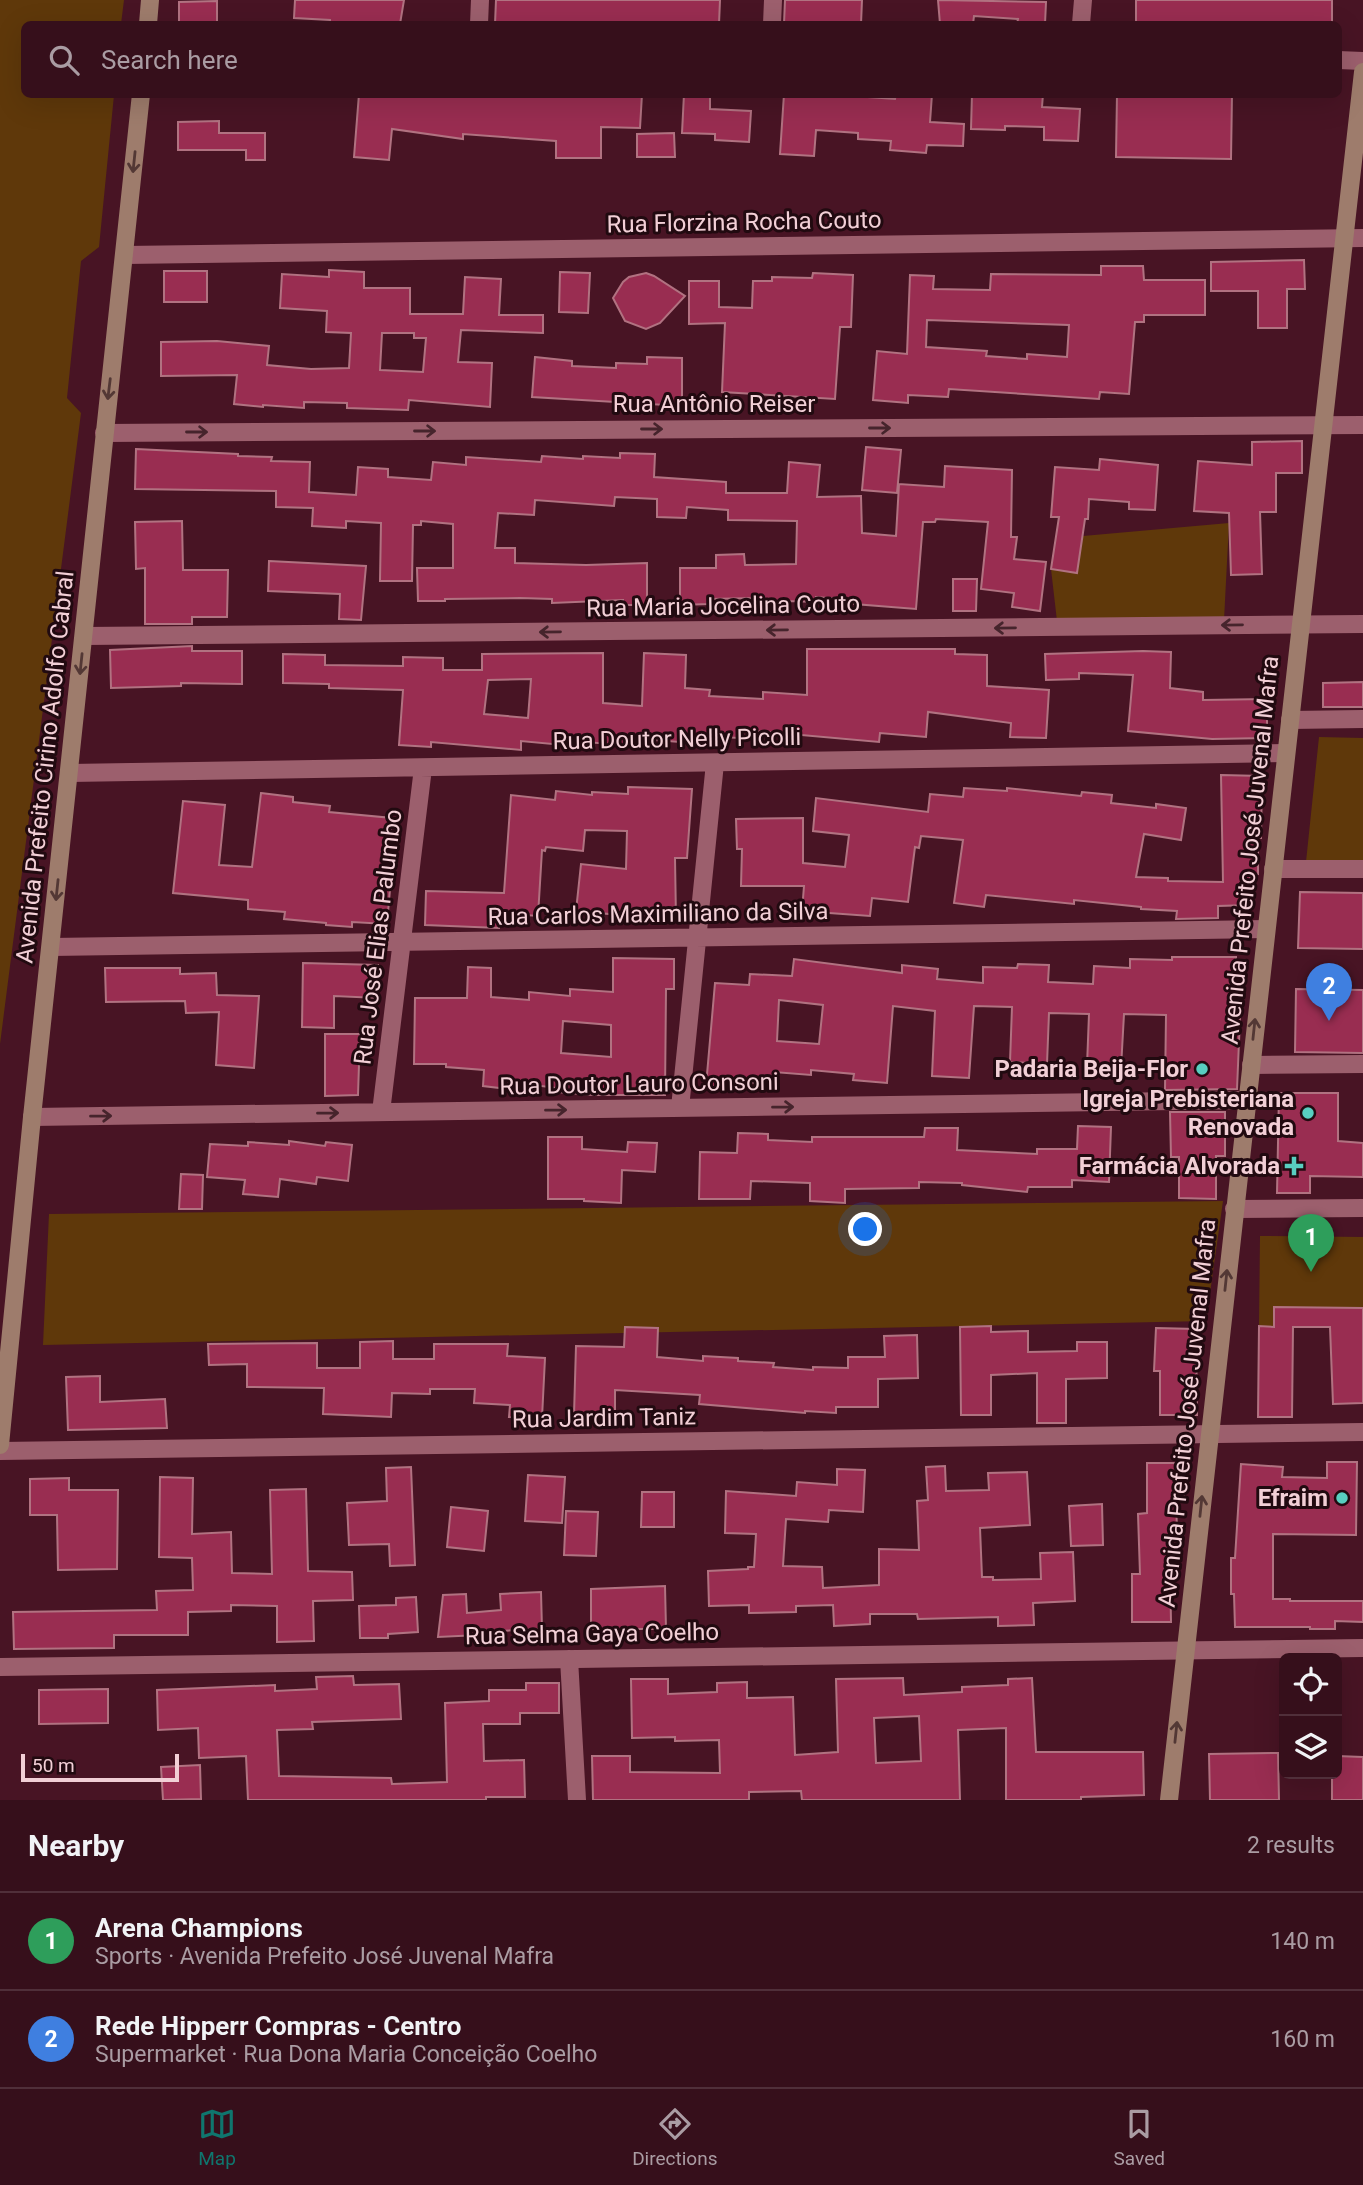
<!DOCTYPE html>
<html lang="en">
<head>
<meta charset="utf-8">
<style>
	:root { --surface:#360f1b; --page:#411d28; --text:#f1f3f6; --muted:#aa9ca3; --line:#502f3a; --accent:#0f766e }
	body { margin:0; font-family:Roboto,sans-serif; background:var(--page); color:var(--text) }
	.controls { position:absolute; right:21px; bottom:21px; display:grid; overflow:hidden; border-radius:10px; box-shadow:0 7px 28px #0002 }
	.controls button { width:63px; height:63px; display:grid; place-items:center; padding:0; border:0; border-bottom:2px solid var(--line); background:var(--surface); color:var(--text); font:35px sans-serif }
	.scale { position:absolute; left:21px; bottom:18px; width:158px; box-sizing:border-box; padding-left:7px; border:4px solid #f2cfd6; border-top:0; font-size:19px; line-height:24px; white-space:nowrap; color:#f2cfd6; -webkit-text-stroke:5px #210a10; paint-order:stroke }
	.you { position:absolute; left:866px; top:1230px; width:24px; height:24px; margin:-18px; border:5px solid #fff; border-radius:50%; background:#1a73e8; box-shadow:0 0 0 10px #1a73e833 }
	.badge { display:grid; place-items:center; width:46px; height:46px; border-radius:50%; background:var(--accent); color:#fff; font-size:23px; font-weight:700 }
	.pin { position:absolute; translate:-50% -58px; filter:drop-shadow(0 2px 4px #0008) }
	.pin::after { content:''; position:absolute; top:37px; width:24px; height:21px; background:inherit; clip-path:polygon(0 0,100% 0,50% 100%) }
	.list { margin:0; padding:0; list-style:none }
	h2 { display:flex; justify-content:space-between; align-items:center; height:91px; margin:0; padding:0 28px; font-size:30px }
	h2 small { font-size:23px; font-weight:400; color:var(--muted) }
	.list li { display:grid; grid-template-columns:46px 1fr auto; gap:21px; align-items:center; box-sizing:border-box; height:98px; padding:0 28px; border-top:2px solid var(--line) }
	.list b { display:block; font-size:26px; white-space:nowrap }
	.list p { margin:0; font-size:23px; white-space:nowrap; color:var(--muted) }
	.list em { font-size:23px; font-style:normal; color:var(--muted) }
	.icon { flex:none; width:38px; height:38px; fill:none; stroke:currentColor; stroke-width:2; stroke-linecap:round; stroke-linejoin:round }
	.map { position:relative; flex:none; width:1363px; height:1800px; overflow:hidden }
	.search { position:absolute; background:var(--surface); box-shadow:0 7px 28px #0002; left:21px; right:21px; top:21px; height:77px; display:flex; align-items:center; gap:18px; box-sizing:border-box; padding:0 24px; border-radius:10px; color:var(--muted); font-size:26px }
	.sheet { height:287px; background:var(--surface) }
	nav { display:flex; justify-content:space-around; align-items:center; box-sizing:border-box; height:98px; border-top:2px solid var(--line); background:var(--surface); font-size:19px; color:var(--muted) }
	nav a { display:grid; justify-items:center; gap:4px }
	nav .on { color:var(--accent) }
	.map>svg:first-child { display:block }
	.green { fill:#5f380a }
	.building { fill:#992d51; stroke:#b17281; stroke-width:2; fill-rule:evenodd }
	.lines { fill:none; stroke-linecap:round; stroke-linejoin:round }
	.minor { stroke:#9c5f6d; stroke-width:18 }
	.secondary { stroke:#9e7c6c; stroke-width:18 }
	.oneway { stroke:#533835 }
	.oneway2 { stroke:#46242c }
	.poi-dot { fill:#58cec0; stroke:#210a10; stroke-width:2.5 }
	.labels { text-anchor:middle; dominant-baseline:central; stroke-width:6; stroke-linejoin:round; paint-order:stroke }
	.street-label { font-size:24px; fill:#f2cfd6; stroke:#210a10 }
	.poi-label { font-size:24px; font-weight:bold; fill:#f2cfd6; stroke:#210a10; text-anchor:end }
</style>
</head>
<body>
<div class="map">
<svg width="1363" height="1800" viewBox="0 0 1363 1800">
	<rect width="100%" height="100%" fill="#481424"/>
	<path class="green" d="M0,0H124L121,24H24V94L114,95L99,247L81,261L67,398L81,413L0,1044Z
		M1229,523L1224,620L1057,621L1051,569L1077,572L1083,536Z
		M1319,737L1363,738V862H1306Z
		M1223,1201L1206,1321L43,1345L49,1214Z
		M1260,1236L1363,1237V1308L1274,1307V1327L1259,1326Z"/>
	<path class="building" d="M295,0H404L400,24H330V20L294,18Z
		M496,0H720L719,24H615V23L570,22V24H495Z
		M785,0H862L861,24H784Z
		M938,0L1046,2L1045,24H1017L1018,19L974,16L973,24H940Z
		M1136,0H1332V24H1136Z
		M217,1V24H179V2Z
		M359,94H642L640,128L601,127V158H556V141L463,134V139L392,129L389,160L354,157Z
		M684,94H710V109L751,111L749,142L715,140V134L682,133Z
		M784,94H854V96L895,99L896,94H932L930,122L964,124L963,146L927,145L926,153L890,150L891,141L858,139V133L816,130L814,156L780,154Z
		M972,94H1043L1042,107L1080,109L1078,141L1044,140V127L1005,126V130L971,129Z
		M1117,94H1232L1231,159L1116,157Z
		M219,121V133H265V160H246V150H178V122Z
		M674,133L675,157H637V134Z
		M1304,260L1305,289H1287V328H1258V291H1211V262Z
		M1101,266H1143L1144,280H1205V315H1144V322H1135L1129,394L1100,392L1099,399L949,389L948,397L908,395V403L873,400L877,351L907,354L910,275L934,276L933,289L990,290L991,274L1101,275ZM927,320L1069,325L1067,357L1027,354V359L986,356L987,351L926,347Z
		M329,270L364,272V288H410V314H463L465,277L501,279L499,315H543V333L461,330L458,362L492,363L490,407L409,400L408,410L347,408V403L304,402V408L263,405V407L234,404L237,375L161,376V342L217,341L269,346L267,365L311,369L349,368L351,333L326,332L327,311L280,308L282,274L329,277ZM382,333H414V338H426L423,372L380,370Z
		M164,271H207V302H164Z
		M560,272L590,273L588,313L559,312Z
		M646,273L654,276L685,296L660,323L646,329L625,321L613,298L623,282L629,277Z
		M813,273L853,275L851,327H840L835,399L722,392L725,323L689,324V281H719V307L752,308L753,281H772V277L812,278Z
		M535,357L572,361V366L616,368V363L647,364V357L682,358V406L532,397Z
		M1302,441V473H1276V512H1260L1262,574L1231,575L1229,513L1194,511L1198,461L1252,465V442Z
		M866,447L901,450L897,493L862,490Z
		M136,449L238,454V456L272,457L271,461L310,462L309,492L356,495L358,467L388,469V477L431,480L433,462L466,465V457L541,462L542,456L583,459V456L620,458V453L655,454L654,477L726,482V493H787L789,462L820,465L817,497L861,496L862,533L896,536L899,484L944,487L945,466L1012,470L1011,537H1017L1014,559L1046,562L1040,611L1012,607L1014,593L981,589L988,522L936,519L935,522H923L916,609L854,604V600L816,597V602L788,601V608H758V598L709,599V604L680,605V568H716V555L744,554L745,565L796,564L797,521L728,520V510L687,507L686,518L657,517V499L615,497L614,506L535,500L534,515L498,513L495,548H515V563L586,565L647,563V605H623V600L552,603V599L520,598L445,599V601H418L417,568H453V524L421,521V525H413L412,581H380L381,523L346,521V528L312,526L313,508L276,507V491L135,489Z
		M1100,459L1158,465L1155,510L1129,509V502L1089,499L1088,519H1085L1077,573L1051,569L1059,517H1051L1055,467L1099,470Z
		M182,521L183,570H228L227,617H192V624H145V568L136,569L135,522Z
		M269,561L366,566L361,620L339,619L340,594L268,591Z
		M953,579H977L976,611H953Z
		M192,646V651H242V684L181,683V686L111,688L110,650Z
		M807,649H955V654L987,655V686L1049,690L1046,738L1010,737L1011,723L928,712L926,737L880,733L879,742L755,731V739L706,736L705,744L655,740L654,748L564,740L563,745L521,741V750L431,742V747L399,745L403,690L329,688V684L283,683V654L325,655V665L403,666V657L443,658V670H482V654L603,653V703L642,706L644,653L686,655L685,688L710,690L709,696L763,699V692L807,695ZM531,679L528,718L484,714L488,680Z
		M1143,651L1171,652L1170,688L1203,692V700L1267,699V738L1212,739L1128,731L1133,675L1079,673V679L1046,680L1045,654Z
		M1363,682V707H1323V683Z
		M1221,775L1262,776L1261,838H1258V874L1250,875V905L1218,906V918L1176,919L1177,911L1141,909V907L1074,900V904L986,895L984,907L954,903L963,840L921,836L919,848L915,847L908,902L872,898L870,916L802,911L804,886H741L742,849H737L736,819L803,818V863L845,867L849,835L813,831L816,798L928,812L930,794L963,797L964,788L1007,791V788L1081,796L1082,792L1112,795L1111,803L1156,808V804L1186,808L1181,840L1144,834L1136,877L1168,878V881L1223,882Z
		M628,787L692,789L687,858H675L676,920L620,921V915L576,911L581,864L626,869L627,831L585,830L583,851L546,847L545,851L542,850L538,916L499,913V928L425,925L426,891L504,893L511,795L555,800L556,791L592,795V792L628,794Z
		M261,793L293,797V802L330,806L329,812L392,818L386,878H391L387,924L352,922V927L326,925V923L284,919L285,912L248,909V900L173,893L183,801L225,805L219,865L252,867Z
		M1300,892L1363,893V949L1298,948Z
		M1172,957H1236V1018H1240L1237,1089L1165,1090L1166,1015L1124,1014L1121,1068L1087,1066L1089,1014L1049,1013L1047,1064L1010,1062L1012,1007L974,1006L969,1078L932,1076L935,1011L893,1006L887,1083L853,1080L854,1074L811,1070V1075L774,1072L773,1085L737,1081V1089L706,1086L715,983L749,985L750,974L792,976L794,959L902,973V965L938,969L937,979L983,983V967L1017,968L1018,964L1049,965L1048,982L1093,984L1094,966L1130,968V959L1172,960ZM779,1000L823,1005L819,1044L777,1041Z
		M613,958L674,959V989H666L665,1095H593L557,1092L558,1088L516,1083V1090L483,1086L484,1070L446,1067V1064H414L415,998H467L468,967L491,968V997L529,1000V992L570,996V989L613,992ZM563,1021L611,1025V1057L561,1053Z
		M303,963L378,965V998L334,996V1028L302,1027Z
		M105,968H180V974L216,973L217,995L259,996L254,1068L216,1065L219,1012L186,1013L185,1001L106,1002Z
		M1296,989L1363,990V1053L1295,1052Z
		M325,1034H360L358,1095L325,1096Z
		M1279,1093H1338V1141L1363,1143V1177L1310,1176V1193H1277Z
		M1170,1112H1225V1156H1216V1199L1179,1198V1157H1171Z
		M1078,1126L1111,1127L1109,1182L1072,1180V1187H1028L1027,1192L962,1185V1183L919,1182V1188L845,1189V1203L810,1201V1183L751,1181L750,1199H699L700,1152L737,1153L738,1133L768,1134V1140L812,1142V1137H924L925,1128H958L957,1150L1037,1154V1149H1077Z
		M548,1137H582V1149L627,1152L628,1142L657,1143L655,1172L622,1170L621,1203L584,1201V1199H548Z
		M289,1141L325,1146L326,1142L352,1145L348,1181L317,1177L316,1184L280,1179L278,1197L243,1194L245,1180L207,1177L210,1144L248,1146V1142L289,1145Z
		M181,1174L203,1175L202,1209H179Z
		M1274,1307L1363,1308V1403L1333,1404L1330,1327H1293L1292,1417H1258L1259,1326L1274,1327Z
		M991,1326V1332L1028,1331V1352L1077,1351V1342H1107V1378L1066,1379V1423H1037V1373L991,1375V1415H961L960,1327Z
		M625,1327L658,1328L657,1357L703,1361V1356L738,1358V1361L774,1363L773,1367L813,1370V1367L848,1368V1357H885L884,1336L917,1335L918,1378L878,1379V1407H836V1413L805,1411V1413L699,1404L700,1395L615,1390V1416L574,1415L576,1346L624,1347Z
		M1156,1328L1196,1329L1197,1415H1160V1371H1154Z
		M393,1341V1359H434V1344H508L507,1356L545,1358L542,1418L509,1417L510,1405L474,1403L475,1389H430V1394L392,1393L391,1417L323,1414L324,1388L247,1387V1364L209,1365L208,1344L317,1343V1368H360V1342Z
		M100,1376V1402L165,1399L167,1428L68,1430L66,1377Z
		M1327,1462H1357L1356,1535L1273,1534V1599H1290V1601H1363V1622L1335,1621V1629H1310V1627H1235L1234,1594H1231V1558H1235L1241,1464L1283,1467L1282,1477L1327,1478Z
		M1147,1463H1184V1496H1176L1178,1568H1170L1171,1622H1132V1574H1140L1138,1514L1147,1513Z
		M945,1466L946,1491L989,1490L988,1473L1027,1472L1030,1525L980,1528L982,1577H993V1580L1041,1579L1040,1553L1073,1552L1075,1601L1033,1603L1034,1625L998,1626V1617L918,1619L917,1614H870V1624L834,1626L833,1605L796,1606V1612L749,1613V1605L709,1606L708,1571L748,1569V1567H754L756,1534L725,1533L726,1491L796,1496L797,1482L837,1485V1469L865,1470L863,1512L829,1510L828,1522L786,1519L783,1566L822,1567L823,1588L879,1585V1549L919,1550L917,1501L928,1500L926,1467Z
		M411,1467L415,1565L390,1566L389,1544L349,1545L347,1503L387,1501L386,1468Z
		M528,1475L565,1477L562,1523L525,1521Z
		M160,1477L193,1478L192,1534L231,1532L232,1573L272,1574L270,1490L306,1489L308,1571L352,1572L353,1600L313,1601L314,1641L277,1642V1606L231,1605V1611L188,1612V1635H114V1648L14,1649L13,1612L157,1610L156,1591L193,1590L192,1558L159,1557Z
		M69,1478V1490H118L117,1569L58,1570L57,1515H30V1479Z
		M642,1492H674V1527H641Z
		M1102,1504L1103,1545L1071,1546L1069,1506Z
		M451,1507L488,1511L484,1551L447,1547Z
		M566,1511L598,1512L596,1556L564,1555Z
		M665,1586L666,1629H591V1589Z
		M541,1592L542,1629L479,1632V1635L438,1637L443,1595L466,1594L467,1613L501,1610L500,1594Z
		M416,1597L418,1632L388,1634V1638H360L359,1606L396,1605V1598Z
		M353,1676L354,1685L399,1684L401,1719L312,1722L313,1729L277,1730L279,1776L391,1778L392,1784L447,1782L445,1703L489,1701V1690H526V1683H559V1713H520V1724H483L484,1761L524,1760L525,1797H486V1800H248L246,1756L199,1758L198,1728L158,1730L157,1690L275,1685V1691L317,1689L316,1677Z
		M903,1678L904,1695L962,1692V1687L1008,1685V1679L1032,1678L1036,1752H1143L1144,1795L1081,1797V1800H1006V1728L958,1730L960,1800H802L801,1791L749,1792V1800H593L592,1756H630V1772L720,1773L719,1740L675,1741V1737L632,1738L631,1679H668V1694L717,1692V1683L747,1682V1698L793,1697L795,1755L838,1752L836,1679ZM919,1716L921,1761L876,1763L874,1718Z
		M108,1689V1723L39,1724V1690Z
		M1278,1753L1279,1800H1210L1209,1754Z
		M1337,1756L1363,1757V1800H1332V1774H1337Z
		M200,1765L201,1799L163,1800L161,1767Z"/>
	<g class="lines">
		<path class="minor" d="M479,24L480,0
			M772,24L773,0
			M1081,24L1083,0
			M1338,60L1363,61
			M125,255L1363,238
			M104,433L1363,425
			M84,636L1363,624
			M1290,720L1363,719
			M70,773L1286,753
			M1273,869H1363
			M51,947L1266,929
			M1251,1065L1363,1064
			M680,1108L715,763
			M381,1112L423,768
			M32,1117L1247,1100
			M1234,1209L1363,1208
			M0,1451L1363,1432
			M569,1659L577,1800
			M0,1667L1363,1648"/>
		<path class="secondary" d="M148,24L150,0
			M0,1445L32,1117L141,94
			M1169,1800L1363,72"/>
	</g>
	<defs><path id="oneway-shaft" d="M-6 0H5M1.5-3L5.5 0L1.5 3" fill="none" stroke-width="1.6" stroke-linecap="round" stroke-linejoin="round" transform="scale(1.75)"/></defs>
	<g class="oneway">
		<use href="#oneway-shaft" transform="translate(134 162) rotate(96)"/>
		<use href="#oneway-shaft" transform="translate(109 389) rotate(97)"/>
		<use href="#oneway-shaft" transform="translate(81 664) rotate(96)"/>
		<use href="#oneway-shaft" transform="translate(57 890) rotate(96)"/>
		<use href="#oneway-shaft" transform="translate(1254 1029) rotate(-84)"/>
		<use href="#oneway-shaft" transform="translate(1226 1280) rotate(-84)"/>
		<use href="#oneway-shaft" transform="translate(1201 1506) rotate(-84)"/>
		<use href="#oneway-shaft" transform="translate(1176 1732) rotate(-84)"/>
	</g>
	<g class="oneway2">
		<use href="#oneway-shaft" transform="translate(880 428)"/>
		<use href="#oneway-shaft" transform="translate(652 429)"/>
		<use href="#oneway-shaft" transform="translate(425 431)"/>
		<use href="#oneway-shaft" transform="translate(197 432)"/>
		<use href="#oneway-shaft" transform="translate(1232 625) rotate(179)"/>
		<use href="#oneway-shaft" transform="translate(1005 628) rotate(179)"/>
		<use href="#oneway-shaft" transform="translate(777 630) rotate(179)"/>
		<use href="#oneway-shaft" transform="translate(550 632) rotate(179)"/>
		<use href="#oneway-shaft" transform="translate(783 1107) rotate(-1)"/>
		<use href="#oneway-shaft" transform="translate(556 1110) rotate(-1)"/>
		<use href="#oneway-shaft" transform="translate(328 1113) rotate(-1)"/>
		<use href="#oneway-shaft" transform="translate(101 1116) rotate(-1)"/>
	</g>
	<g class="poi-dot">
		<circle cx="1202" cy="1069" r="7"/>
		<circle cx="1308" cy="1113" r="7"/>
		<path d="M1290.5 1155.5h7v7h7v7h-7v7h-7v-7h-7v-7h7z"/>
		<circle cx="1342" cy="1498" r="7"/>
	</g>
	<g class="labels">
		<g class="street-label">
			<text transform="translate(744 222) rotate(-1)">Rua Florzina Rocha Couto</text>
			<text x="714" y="404">Rua Antônio Reiser</text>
			<text transform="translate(723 606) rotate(-1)">Rua Maria Jocelina Couto</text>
			<text transform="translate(677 739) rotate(-1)">Rua Doutor Nelly Picolli</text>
			<text transform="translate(45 767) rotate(-84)">Avenida Prefeito Cirino Adolfo Cabral</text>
			<text transform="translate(1250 850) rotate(-84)">Avenida Prefeito José Juvenal Mafra</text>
			<text transform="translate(658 914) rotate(-1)">Rua Carlos Maximiliano da Silva</text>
			<text transform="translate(378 937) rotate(-83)">Rua José Elias Palumbo</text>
			<text transform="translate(639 1084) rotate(-1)">Rua Doutor Lauro Consoni</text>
			<text transform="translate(1187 1413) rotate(-84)">Avenida Prefeito José Juvenal Mafra</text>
			<text transform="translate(604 1418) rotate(-1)">Rua Jardim Taniz</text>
			<text transform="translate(592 1634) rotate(-1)">Rua Selma Gaya Coelho</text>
		</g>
		<g class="poi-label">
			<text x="1188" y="1069">Padaria Beija-Flor</text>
			<text x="1294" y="1099">Igreja Prebisteriana<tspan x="1294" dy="28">Renovada</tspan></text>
			<text x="1280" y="1166">Farmácia Alvorada</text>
			<text x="1328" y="1498">Efraim</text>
		</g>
	</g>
</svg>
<div class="controls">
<button><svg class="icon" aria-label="locate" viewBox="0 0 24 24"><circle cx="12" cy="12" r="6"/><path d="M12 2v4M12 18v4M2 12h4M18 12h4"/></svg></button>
<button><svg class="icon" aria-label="layers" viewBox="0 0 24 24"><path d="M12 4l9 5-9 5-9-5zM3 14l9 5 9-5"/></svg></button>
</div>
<div class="scale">50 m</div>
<div class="you"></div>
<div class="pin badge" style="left:1311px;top:1272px;background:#2e9e5b">1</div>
<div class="pin badge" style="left:1329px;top:1021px;background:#3f7fe0">2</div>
<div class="search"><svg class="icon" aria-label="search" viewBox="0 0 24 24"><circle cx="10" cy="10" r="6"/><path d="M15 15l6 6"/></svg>Search here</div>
</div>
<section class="sheet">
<h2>Nearby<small>2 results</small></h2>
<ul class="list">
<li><span class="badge" style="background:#2e9e5b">1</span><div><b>Arena Champions</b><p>Sports · Avenida Prefeito José Juvenal Mafra</p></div><em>140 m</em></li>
<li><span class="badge" style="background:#3f7fe0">2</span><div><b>Rede Hipperr Compras - Centro</b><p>Supermarket · Rua Dona Maria Conceição Coelho</p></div><em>160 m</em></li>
</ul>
</section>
<nav>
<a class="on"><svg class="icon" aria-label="map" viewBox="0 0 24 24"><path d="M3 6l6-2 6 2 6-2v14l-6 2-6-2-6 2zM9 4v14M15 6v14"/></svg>Map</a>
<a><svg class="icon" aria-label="directions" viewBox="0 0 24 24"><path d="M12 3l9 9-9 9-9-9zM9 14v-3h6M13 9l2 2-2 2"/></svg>Directions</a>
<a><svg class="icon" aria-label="saved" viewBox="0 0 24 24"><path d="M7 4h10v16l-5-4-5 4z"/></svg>Saved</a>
</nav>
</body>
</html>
